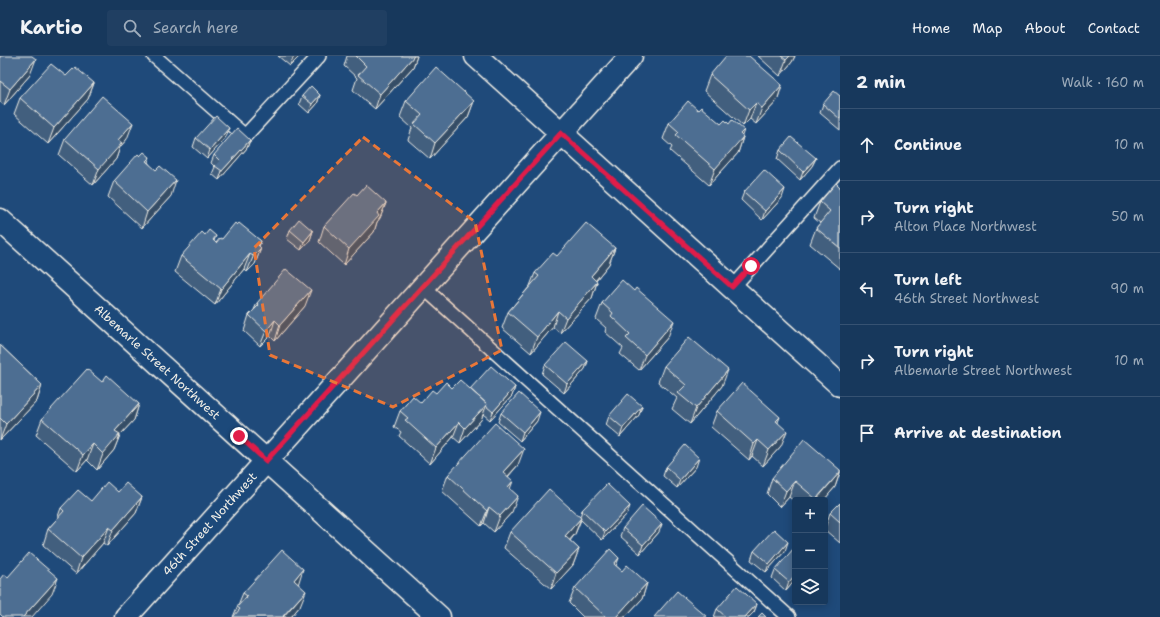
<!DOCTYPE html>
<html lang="en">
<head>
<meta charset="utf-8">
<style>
	:root { --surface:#17385c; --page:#203f62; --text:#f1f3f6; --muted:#9eacbb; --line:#365272 }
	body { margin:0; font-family:"Shantell Sans",sans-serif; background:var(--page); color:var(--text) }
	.controls { position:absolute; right:12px; bottom:12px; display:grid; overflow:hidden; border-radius:4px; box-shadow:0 2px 10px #0003 }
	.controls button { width:36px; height:36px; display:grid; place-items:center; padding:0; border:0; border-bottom:1px solid var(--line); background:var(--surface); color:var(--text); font:20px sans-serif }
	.stop { position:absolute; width:12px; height:12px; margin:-9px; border:3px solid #e11d48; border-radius:50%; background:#fff }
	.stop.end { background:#e11d48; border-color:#fff; box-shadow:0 1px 4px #0008 }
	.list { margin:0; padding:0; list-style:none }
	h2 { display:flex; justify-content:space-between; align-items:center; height:52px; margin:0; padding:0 16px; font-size:17px }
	h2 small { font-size:13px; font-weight:400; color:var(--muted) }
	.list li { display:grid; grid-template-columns:26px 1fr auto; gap:12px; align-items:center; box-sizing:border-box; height:72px; padding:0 16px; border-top:1px solid var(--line) }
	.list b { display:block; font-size:15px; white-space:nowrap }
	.list p { margin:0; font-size:13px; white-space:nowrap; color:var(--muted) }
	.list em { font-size:13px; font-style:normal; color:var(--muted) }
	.icon { flex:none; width:22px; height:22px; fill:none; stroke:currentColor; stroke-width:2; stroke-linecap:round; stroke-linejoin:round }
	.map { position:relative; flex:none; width:840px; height:561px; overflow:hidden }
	header { display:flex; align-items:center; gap:24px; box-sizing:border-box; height:56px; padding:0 20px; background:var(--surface); border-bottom:1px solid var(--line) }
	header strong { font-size:19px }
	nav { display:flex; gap:22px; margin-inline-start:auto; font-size:14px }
	.search { width:280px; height:36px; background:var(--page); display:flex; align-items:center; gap:10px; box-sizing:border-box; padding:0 14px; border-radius:4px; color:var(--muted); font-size:15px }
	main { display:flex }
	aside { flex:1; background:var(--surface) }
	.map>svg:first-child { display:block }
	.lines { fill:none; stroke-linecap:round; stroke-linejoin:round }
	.service-casing { stroke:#f4f1e8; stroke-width:16 }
	.minor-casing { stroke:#f4f1e8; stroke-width:25 }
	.tertiary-casing { stroke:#f4f1e8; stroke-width:25 }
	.service { stroke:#1f4a7a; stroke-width:13 }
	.minor { stroke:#1f4a7a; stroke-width:22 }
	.tertiary { stroke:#1f4a7a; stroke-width:22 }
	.wall { fill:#425f7e; stroke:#f4f1e8 }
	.shaded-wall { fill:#364d66; stroke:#f4f1e8 }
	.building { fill:#4d6e92; stroke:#f4f1e8 }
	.route { stroke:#e11d48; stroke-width:5 }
	.marked { fill:#ea7738; fill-opacity:0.2; stroke:#ea7738; stroke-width:3; stroke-dasharray:8 5; stroke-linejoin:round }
	.labels { text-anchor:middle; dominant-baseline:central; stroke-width:3; stroke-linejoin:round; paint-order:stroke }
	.street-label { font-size:12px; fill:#f4f1e8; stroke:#1f4a7a }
</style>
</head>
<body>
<header>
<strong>Kartio</strong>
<div class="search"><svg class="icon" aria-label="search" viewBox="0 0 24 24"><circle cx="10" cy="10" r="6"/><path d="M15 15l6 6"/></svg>Search here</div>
<nav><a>Home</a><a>Map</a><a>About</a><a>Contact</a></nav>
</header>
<main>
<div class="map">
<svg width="840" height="561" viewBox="0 0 840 561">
	<rect width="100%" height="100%" fill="#1f4a7a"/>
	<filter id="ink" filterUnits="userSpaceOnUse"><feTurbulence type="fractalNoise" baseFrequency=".025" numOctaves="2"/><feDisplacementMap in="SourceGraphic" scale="8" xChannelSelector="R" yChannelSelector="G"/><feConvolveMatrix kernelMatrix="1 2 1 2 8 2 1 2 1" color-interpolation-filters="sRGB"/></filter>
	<g filter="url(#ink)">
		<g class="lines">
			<defs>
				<path id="service" d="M154,0L245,80L319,0
					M423,231L789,561
					M733,231L840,112"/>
				<g id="minor">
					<path d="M476,0L840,329"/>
					<path id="s1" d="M0,164L439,561"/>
				</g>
				<g id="tertiary">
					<path id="s2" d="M126,561L631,0"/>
				</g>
			</defs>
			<use href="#service" class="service-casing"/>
			<use href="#minor" class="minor-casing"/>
			<use href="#tertiary" class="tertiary-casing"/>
			<use href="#service" class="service"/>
			<use href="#minor" class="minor"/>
			<use href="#tertiary" class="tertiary"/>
		</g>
		<path class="wall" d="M0,0L30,19L4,49L0,46Z
			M278,0H300L290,10Z
			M347,0H417L413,11L375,53L353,34L357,22L344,10Z
			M758,0H795L792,6L780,20Z
			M710,19L782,29L777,45L756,68L750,63L743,70L704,35Z
			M66,20L94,27L88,43L48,88L14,58L20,42Z
			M320,39L317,48L309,57L299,48L302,40Z
			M840,40V74L820,57L823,48Z
			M406,45H474L468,61L430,103L408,84L412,72L400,61Z
			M698,54L721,68L743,81L738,97L709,129L670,95L672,91L663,83L669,67Z
			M226,81L207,103L193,91L196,82Z
			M65,83H127L120,91L116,103L93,129L59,99Z
			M250,84L247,92L219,124L212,118L215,111L211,107L214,99Z
			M780,94L816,102L812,110L800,124L777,103Z
			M140,100L150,101L148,106L171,140L142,172L108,141L114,125Z
			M840,131V213L810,188L816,172L820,167L814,162L820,146Z
			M744,136L782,142L762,164L741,144Z
			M357,139L386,147L380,162L377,166L374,176L344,209L319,186L324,170Z
			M237,169L261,185L259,190L261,192L255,208L247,216L244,213L215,249L175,216L181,200L205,179L216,180L214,185L216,187L222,183Z
			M290,174L313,175L310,184L301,194L287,183Z
			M615,192L609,208L596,224L597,226L592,242L560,277L553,271L531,297L502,272L508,256L530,230L535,217L557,200Z
			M257,247L305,250L275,285L270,280L260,290L244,275L249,259L254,254Z
			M602,247L668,281L639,314L620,298L623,292L605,276L606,272L596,263Z
			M0,289L42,329L37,345L0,384Z
			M588,305L585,313L564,337L542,318L545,309Z
			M664,310L722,330L690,368L672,353L677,342L658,326Z
			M102,326L139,348L134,364L120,379L114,394L97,414L87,404L77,415L36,379L42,363Z
			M515,331L512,340L490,364L483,358L481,364L460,387L453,381L430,408L399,380L401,376L394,371L400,355L421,347L436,337L470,333Z
			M642,350L639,359L620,381L606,369L609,360Z
			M717,355L780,361L778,366L781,390L763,410L752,400L749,404L711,371Z
			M501,357L537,365L520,385L498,366Z
			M518,409L508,421L510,433L512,456L494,476L484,467L481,470L442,435L448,419Z
			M666,411H696L677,432L663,420Z
			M840,414V417L835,431L824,444H795V446L789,441L780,451L767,438L772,422Z
			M118,436L142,441L136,457L107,490L103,487L76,518L43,489L48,473L57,463L61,452L91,445Z
			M840,447V487L825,474V472L830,457Z
			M582,454L627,458L602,484L581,464L575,478L570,485L579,493L573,509L551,533L504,492L510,476L580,461Z
			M623,472L659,476L640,498L620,480Z
			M795,493V524L786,535L772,522L775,514Z
			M754,495H785L766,516L751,504Z
			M616,510L622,515L647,527L642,543L625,561H583L569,547L575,532Z
			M298,528L300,550L291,561H233L243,537Z
			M757,548L754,556L749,561H714L717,553Z"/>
		<path class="shaded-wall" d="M294,0H300L290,10Z
			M414,0H417L413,11L375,53L380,38Z
			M790,0H795L792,6L780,20L786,4Z
			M36,3L30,19L4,49L10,33Z
			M94,27L88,43L48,88L54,72Z
			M782,29L777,45L756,68L762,52Z
			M320,39L317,48L309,57L312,48Z
			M474,45L468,61L430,103L435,87Z
			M756,47L750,63L743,70L749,54Z
			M133,67L127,83L120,91L116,103L93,129L99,113L118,84Z
			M229,72L226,81L207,103L210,94Z
			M744,74L740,85L743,81L738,97L709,129L715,113L740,78Z
			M250,84L247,92L219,124L222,115Z
			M816,102L812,110L800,124L803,116Z
			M176,124L171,140L142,172L147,156Z
			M785,133L782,142L762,164L765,155Z
			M386,147L380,162L377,166L374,176L344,209L349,193L377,157Z
			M313,175L310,184L301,194L304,186Z
			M261,185L257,196L261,192L255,208L247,216L258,189Z
			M615,192L609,208L586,236L591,220Z
			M250,198L244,213L215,249L221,233Z
			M597,226L592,242L560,277L566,262Z
			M311,234L305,250L275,285L280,269Z
			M558,255L553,271L531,297L537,281Z
			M275,264L270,280L260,290L266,275Z
			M674,265L668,281L639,314L645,299Z
			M588,305L585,313L564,337L567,328Z
			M728,314L722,330L690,368L696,352Z
			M42,329L37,345L0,384L6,368Z
			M515,331L512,340L490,364L493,356Z
			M139,348L134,364L120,379L114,394L97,414L103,398L115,375Z
			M487,348L481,364L460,387L465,372Z
			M642,350L639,359L620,381L623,372Z
			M540,356L537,365L520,385L523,376Z
			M459,366L453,381L430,408L436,392Z
			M787,375L781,390L763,410L769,394Z
			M758,384L752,400L749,404L754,388Z
			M93,388L87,404L77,415L83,399Z
			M524,393L518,409L497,432L503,416Z
			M699,402L696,411L677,432L680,424Z
			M840,416L835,431L824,444H816Z
			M513,425L507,441L508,431Z
			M795,425L789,441L780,451L786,435Z
			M518,440L512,456L494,476L500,460Z
			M142,441L136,457L107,490L113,474Z
			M630,450L627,458L602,484L605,476Z
			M489,451L484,467L481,470L487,455Z
			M581,462L575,478L559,496L565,480Z
			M662,468L659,476L640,498L643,489Z
			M109,471L103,487L76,518L81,502Z
			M788,486L785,495L766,516L769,508Z
			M579,493L573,509L551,533L556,517Z
			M619,502L613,518L614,508Z
			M303,513L298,529L294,524Z
			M795,519V524L786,535L789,526Z
			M58,522L52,538L32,561H23Z
			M647,527L642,543L625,561H616Z
			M306,535L300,550L291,561H283Z
			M757,548L754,556L749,561H745Z"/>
		<path class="building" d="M0,0H32L36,3L10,33L0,25Z
			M356,0H414L380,38L358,19L366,10Z
			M726,0H749L782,29L762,52L756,47L749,54L710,19Z
			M781,0H790L786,4Z
			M51,8L66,20L75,11L94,27L54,72L20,42Z
			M436,11L474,45L435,87L414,68L422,59L406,45Z
			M311,30L320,39L312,48L302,40Z
			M834,35L840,40V63L823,48Z
			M102,40L133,67L118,84L122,87L99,113L65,83Z
			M688,45L698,54L701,51L721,68L725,64L729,68L732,64L744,74L740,78L743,81L715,113L676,79L679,76L669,67Z
			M216,60L229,72L210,94L196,82Z
			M237,72L250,84L222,115L215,110L220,105L214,99Z
			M791,81L816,102L803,116L780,94Z
			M144,96L150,101L146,105L156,114L160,110L176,124L147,156L114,125L138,98L140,100Z
			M764,114L785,133L765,155L744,136Z
			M836,127L840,131V192L816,172L830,155L820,146Z
			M366,129L386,147L377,157L379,160L349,193L324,170L354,137L357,139Z
			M299,163L313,175L304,186L290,174Z
			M235,167L237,169L239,167L261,185L258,189L261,192L253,200L250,198L221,233L181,200L202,176L205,179L209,174L216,180L213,184L216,187L220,182L222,183Z
			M586,167L615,192L591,220L597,226L566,262L558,255L537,281L508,256L539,220L535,217L553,197L557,200Z
			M286,213L311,234L280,269L275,264L266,275L249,259L259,249L257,247Z
			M622,224L634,235L636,232L674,265L645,299L626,282L630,278L611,260L613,257L602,247Z
			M689,281L728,314L696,352L678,337L686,329L664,310Z
			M566,286L588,305L567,328L545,309Z
			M0,289L42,329L6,368L0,362Z
			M491,310L515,331L493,356L486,350L487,348L470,333Z
			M87,313L102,326L107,319L139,348L115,375L120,378L103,398L93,388L83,399L42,363Z
			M460,324L487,348L465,372L459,366L436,392L405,364L408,362L400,355L413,340L421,347L432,334L436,337L446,326L452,332Z
			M742,327L780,361L776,365L787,375L769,394L758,384L754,388L717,355Z
			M519,337L540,356L523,376L501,357Z
			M628,338L642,350L623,372L609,360Z
			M495,367L524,393L503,416L513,425L508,431L518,440L500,460L489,451L487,455L448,419Z
			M804,383L840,414V416L816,443L795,425L786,435L772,422Z
			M685,389L699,402L680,424L666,411Z
			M107,426L118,436L126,427L142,441L113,474L109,471L81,502L48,473L64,455L61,452L78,434L91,445Z
			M607,428L630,450L605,476L582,454Z
			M549,433L581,462L565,480L579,493L556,517L510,476Z
			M840,447V466L830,457Z
			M642,450L662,468L643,489L623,472Z
			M774,473L788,486L769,508L754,495Z
			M794,492L795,493V519L789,526L775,514Z
			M610,493L619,502L614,508L622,515L627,509L647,527L616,561H606L575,532Z
			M282,494L303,513L294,524L306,535L283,560L284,561H233L240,553L237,551L247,540L243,537Z
			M29,497L58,522L23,561H3L0,558V523L4,518L8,521Z
			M737,530L757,548L745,561H726L717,553Z
			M677,535L707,561H654Z
			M762,557L766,561H758Z"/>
	</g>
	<g class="lines" filter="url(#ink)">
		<path class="route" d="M239,380L266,405L561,77L732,231L751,210"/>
	</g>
	<path class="marked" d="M363,81L475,166L502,294L393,351L270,299L254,192Z"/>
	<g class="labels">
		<g class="street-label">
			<text stroke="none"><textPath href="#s1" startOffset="212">Albemarle Street Northwest</textPath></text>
			<text stroke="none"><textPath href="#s2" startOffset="125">46th Street Northwest</textPath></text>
		</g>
	</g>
</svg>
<div class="controls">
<button>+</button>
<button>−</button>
<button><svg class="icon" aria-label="layers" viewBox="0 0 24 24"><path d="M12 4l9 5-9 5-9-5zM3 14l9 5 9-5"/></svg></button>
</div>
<div class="stop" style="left:751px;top:210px"></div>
<div class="stop end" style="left:239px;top:380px"></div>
</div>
<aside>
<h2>2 min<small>Walk · 160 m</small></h2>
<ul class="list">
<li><svg class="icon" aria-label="ahead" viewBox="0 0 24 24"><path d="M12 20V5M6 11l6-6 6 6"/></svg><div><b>Continue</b></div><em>10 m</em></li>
<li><svg class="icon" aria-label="right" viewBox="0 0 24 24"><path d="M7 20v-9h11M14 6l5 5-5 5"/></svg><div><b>Turn right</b><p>Alton Place Northwest</p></div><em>50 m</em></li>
<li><svg class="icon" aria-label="left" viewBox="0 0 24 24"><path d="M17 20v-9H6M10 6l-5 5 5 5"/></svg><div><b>Turn left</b><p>46th Street Northwest</p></div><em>90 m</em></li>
<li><svg class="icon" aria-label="right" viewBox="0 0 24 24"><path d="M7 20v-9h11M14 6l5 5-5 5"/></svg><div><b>Turn right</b><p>Albemarle Street Northwest</p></div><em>10 m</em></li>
<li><svg class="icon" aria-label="arrive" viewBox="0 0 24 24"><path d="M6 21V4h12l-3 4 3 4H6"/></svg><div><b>Arrive at destination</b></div></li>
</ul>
</aside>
</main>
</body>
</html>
